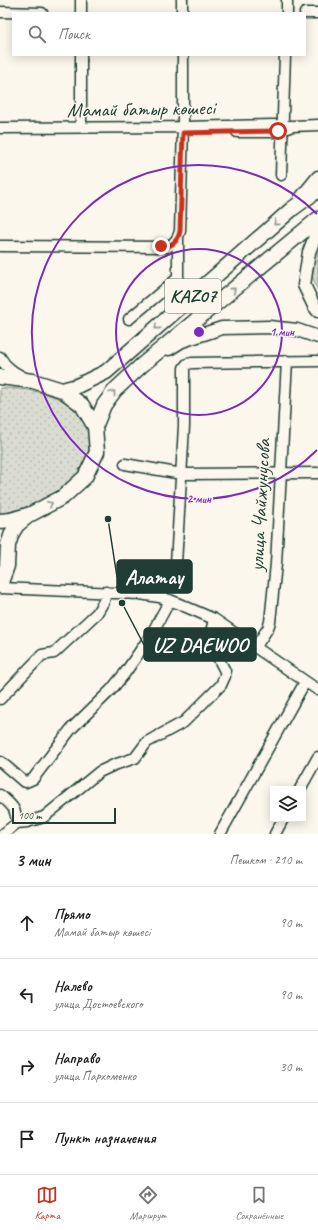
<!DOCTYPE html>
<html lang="ru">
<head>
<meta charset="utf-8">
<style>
	:root { --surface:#fff; --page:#f2f2f2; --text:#202124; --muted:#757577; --line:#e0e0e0; --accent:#c8321e }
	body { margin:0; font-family:Caveat,sans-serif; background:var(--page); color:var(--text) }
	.controls { position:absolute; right:12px; bottom:12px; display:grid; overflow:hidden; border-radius:0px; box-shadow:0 2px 10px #0003 }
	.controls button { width:36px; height:36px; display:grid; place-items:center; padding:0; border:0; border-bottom:1px solid var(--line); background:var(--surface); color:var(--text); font:20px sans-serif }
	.scale { position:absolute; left:12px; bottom:10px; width:104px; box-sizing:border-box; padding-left:4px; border:2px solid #1f3d34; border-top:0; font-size:11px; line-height:14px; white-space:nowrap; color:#1f3d34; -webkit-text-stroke:3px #fbf7ec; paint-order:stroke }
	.stop { position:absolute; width:12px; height:12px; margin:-9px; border:3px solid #c8321e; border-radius:50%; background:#fff }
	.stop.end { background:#c8321e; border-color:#fff; box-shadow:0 1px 4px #0008 }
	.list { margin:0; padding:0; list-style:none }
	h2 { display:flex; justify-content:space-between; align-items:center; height:52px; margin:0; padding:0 16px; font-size:17px }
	h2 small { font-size:13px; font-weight:400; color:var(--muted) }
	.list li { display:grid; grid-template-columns:26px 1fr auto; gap:12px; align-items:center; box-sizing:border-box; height:72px; padding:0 16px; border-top:1px solid var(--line) }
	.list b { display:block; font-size:15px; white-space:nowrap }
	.list p { margin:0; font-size:13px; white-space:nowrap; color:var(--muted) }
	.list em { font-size:13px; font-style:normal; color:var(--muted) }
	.icon { flex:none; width:22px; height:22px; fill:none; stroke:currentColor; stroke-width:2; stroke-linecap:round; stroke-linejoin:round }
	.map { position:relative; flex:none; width:318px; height:834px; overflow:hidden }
	.search { position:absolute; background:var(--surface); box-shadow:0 2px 10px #0003; left:12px; right:12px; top:12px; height:44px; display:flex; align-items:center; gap:10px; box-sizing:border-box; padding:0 14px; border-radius:0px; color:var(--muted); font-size:15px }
	.sheet { height:340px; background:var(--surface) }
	nav { display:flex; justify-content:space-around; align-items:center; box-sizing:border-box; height:56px; border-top:1px solid var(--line); background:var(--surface); font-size:11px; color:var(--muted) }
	nav a { display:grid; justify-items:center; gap:2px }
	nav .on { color:var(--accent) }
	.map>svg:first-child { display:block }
	.grass { fill:url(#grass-dots); stroke:#7d8c82 }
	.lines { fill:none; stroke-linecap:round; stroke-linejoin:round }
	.minor-casing { stroke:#1f3d34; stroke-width:13 }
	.major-casing { stroke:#1f3d34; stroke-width:15 }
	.highway-casing { stroke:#1f3d34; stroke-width:17 }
	.minor { stroke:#fbf7ec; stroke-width:10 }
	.major { stroke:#fbf7ec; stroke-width:12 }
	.highway { stroke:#fbf7ec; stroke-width:14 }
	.oneway { stroke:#8d9a90 }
	.route { stroke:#c8321e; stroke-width:5 }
	.ring { fill:none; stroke:#7b2cbf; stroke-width:2 }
	.labels { text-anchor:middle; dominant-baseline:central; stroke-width:3; stroke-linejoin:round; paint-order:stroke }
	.shield { fill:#fbf7ec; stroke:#61756b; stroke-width:1 }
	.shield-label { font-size:19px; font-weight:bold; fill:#1f3d34 }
	.street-label { font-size:20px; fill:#1f3d34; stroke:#fbf7ec }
	.centre { fill:#7b2cbf; stroke:#fbf7ec; stroke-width:2 }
	.ring-label { font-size:12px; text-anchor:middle; font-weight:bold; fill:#7b2cbf; stroke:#fbf7ec; stroke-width:3; stroke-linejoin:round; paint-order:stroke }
	.leader { fill:none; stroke:#1f3d34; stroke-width:1.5 }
	.callout-dot { fill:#1f3d34; stroke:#fbf7ec; stroke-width:1.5 }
	.callout { fill:#1f3d34; stroke:#1f3d34; stroke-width:1.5 }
	.callout-label { font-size:21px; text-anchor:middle; font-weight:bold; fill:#fff }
</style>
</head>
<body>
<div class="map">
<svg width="318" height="834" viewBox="0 0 318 834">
	<defs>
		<pattern id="grass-dots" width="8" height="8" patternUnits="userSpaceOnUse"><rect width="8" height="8" fill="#dbdcd1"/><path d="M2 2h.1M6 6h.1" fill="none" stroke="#bcbeb4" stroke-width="1.8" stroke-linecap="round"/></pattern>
	</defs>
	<rect width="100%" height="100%" fill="#fbf7ec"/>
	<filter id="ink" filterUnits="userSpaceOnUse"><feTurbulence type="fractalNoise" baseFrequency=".025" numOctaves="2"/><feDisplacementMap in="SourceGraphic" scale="8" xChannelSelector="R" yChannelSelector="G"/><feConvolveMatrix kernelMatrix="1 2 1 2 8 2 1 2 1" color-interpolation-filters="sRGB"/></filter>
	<g filter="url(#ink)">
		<path class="grass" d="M318,239V290C307,271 313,259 318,239Z
			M0,388C30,388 79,395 88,430C89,433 88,438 89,442C89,452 87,466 80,474C61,497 29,508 0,514Z"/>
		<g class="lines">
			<defs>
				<path id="minor" d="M0,12L42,13
					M81,13V0
					M182,13V0
					M287,13V0
					M305,13H318
					M81,55V127
					M0,128L183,127L273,125L292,126L318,125
					M237,132H273L288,128
					M281,175L285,55
					M0,246L168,247C175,242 178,239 180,231L183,127V55
					M129,319L178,278V238
					M0,357C6,368 15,373 25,378
					M125,464L182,474L318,473
					M0,588L140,594L159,597L170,600L214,619L318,690
					M159,597L174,574L176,564L184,426V368L187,364L192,363L318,361
					M255,648L268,628L270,622L276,564L287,361
					M0,699L42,655L54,653L97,613L104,601L106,592
					M1,762L23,781L26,782L33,779L71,729L111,690L125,673L151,635L170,600
					M300,789L318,757
					M0,795C11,805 16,807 17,823
					M3,834L17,823L27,822L44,817L99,772L114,765L135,758L147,742L184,722L221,685L225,676V671L211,644L210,637L214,619
					M220,834L305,682
					M275,834L283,819"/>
				<path id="major" d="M300,199L318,177
					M318,229L309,252L304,285L314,306L318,311
					M169,349L182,341L222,328L269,327L297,330L318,337"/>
				<path id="highway" d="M0,377L33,381L62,390L82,405L95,427L97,452L85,477L63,497L31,514L11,520L0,521
					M62,390L77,386L106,372L292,209L318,190
					M95,427L104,405L115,390L142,365L318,219
					M0,585L7,566L8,545L12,533L17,525L28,516"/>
			</defs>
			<use href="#minor" class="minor-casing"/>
			<use href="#major" class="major-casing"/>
			<use href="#highway" class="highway-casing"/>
			<use href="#minor" class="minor"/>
			<use href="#major" class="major"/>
			<use href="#highway" class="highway"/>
		</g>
		<defs><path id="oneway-chevron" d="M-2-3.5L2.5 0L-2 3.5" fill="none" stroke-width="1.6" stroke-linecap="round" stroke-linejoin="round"/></defs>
		<g class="oneway">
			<use href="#oneway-chevron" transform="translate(276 223) rotate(139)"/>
			<use href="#oneway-chevron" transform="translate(233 290) rotate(-40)"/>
			<use href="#oneway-chevron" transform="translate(157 327) rotate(139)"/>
			<use href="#oneway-chevron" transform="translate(113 393) rotate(-52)"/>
			<use href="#oneway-chevron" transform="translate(50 504) rotate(-27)"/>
		</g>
	</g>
	<g class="lines" filter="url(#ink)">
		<path class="route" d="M161,246C172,247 178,241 180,231L183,133L278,131"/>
	</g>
	<g class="ring">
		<circle cx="199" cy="332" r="83"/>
		<path d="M317 450A167 167 0 1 1 317 214"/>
	</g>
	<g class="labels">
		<rect class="shield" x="165" y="279" width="56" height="34" rx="3"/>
		<g class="shield-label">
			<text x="193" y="296">KAZ07</text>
		</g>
		<g class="street-label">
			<text transform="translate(141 109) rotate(-1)">Мамай батыр көшесі</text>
			<text transform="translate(260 505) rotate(-87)">улица Чайжунусова</text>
		</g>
	</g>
	<circle cx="199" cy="332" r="6" class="centre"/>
	<g class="ring-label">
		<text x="282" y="336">1 мин</text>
		<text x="199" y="503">2 мин</text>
	</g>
	<path class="leader" d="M108 519L117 577M122 603L144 645"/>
	<g class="callout-dot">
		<circle cx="108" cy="519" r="4"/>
		<circle cx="122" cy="603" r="4"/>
	</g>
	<g class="callout">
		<rect x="117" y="560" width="75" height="33" rx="4"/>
		<rect x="144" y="628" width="112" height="33" rx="4"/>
	</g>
	<g class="callout-label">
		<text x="154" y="584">Алатау</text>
		<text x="200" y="652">UZ DAEWOO</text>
	</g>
</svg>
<div class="controls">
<button><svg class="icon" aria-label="layers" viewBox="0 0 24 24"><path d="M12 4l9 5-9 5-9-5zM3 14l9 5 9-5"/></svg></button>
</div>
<div class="scale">100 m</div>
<div class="stop" style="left:278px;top:131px"></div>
<div class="stop end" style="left:161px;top:246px"></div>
<div class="search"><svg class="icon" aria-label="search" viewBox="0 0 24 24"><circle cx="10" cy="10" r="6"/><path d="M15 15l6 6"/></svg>Поиск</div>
</div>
<section class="sheet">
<h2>3 мин<small>Пешком · 210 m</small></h2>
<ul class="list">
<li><svg class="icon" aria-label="ahead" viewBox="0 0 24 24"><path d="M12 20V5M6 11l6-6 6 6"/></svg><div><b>Прямо</b><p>Мамай батыр көшесі</p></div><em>90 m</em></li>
<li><svg class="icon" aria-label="left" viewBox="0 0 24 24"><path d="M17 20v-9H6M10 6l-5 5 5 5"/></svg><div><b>Налево</b><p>улица Достоевского</p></div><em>90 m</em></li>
<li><svg class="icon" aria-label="right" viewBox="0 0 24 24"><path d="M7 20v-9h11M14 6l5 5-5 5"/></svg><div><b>Направо</b><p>улица Пархоменко</p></div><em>30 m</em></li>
<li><svg class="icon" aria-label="arrive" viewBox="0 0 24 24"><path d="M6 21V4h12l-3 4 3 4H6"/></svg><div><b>Пункт назначения</b></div></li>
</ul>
</section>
<nav>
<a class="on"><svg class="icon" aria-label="map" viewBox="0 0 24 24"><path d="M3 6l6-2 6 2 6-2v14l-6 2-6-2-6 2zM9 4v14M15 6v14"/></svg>Карта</a>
<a><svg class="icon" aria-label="directions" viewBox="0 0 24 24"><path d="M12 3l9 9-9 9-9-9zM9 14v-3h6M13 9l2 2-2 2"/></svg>Маршрут</a>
<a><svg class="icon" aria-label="saved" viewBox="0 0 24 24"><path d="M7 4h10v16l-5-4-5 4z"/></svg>Сохранённые</a>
</nav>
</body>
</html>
